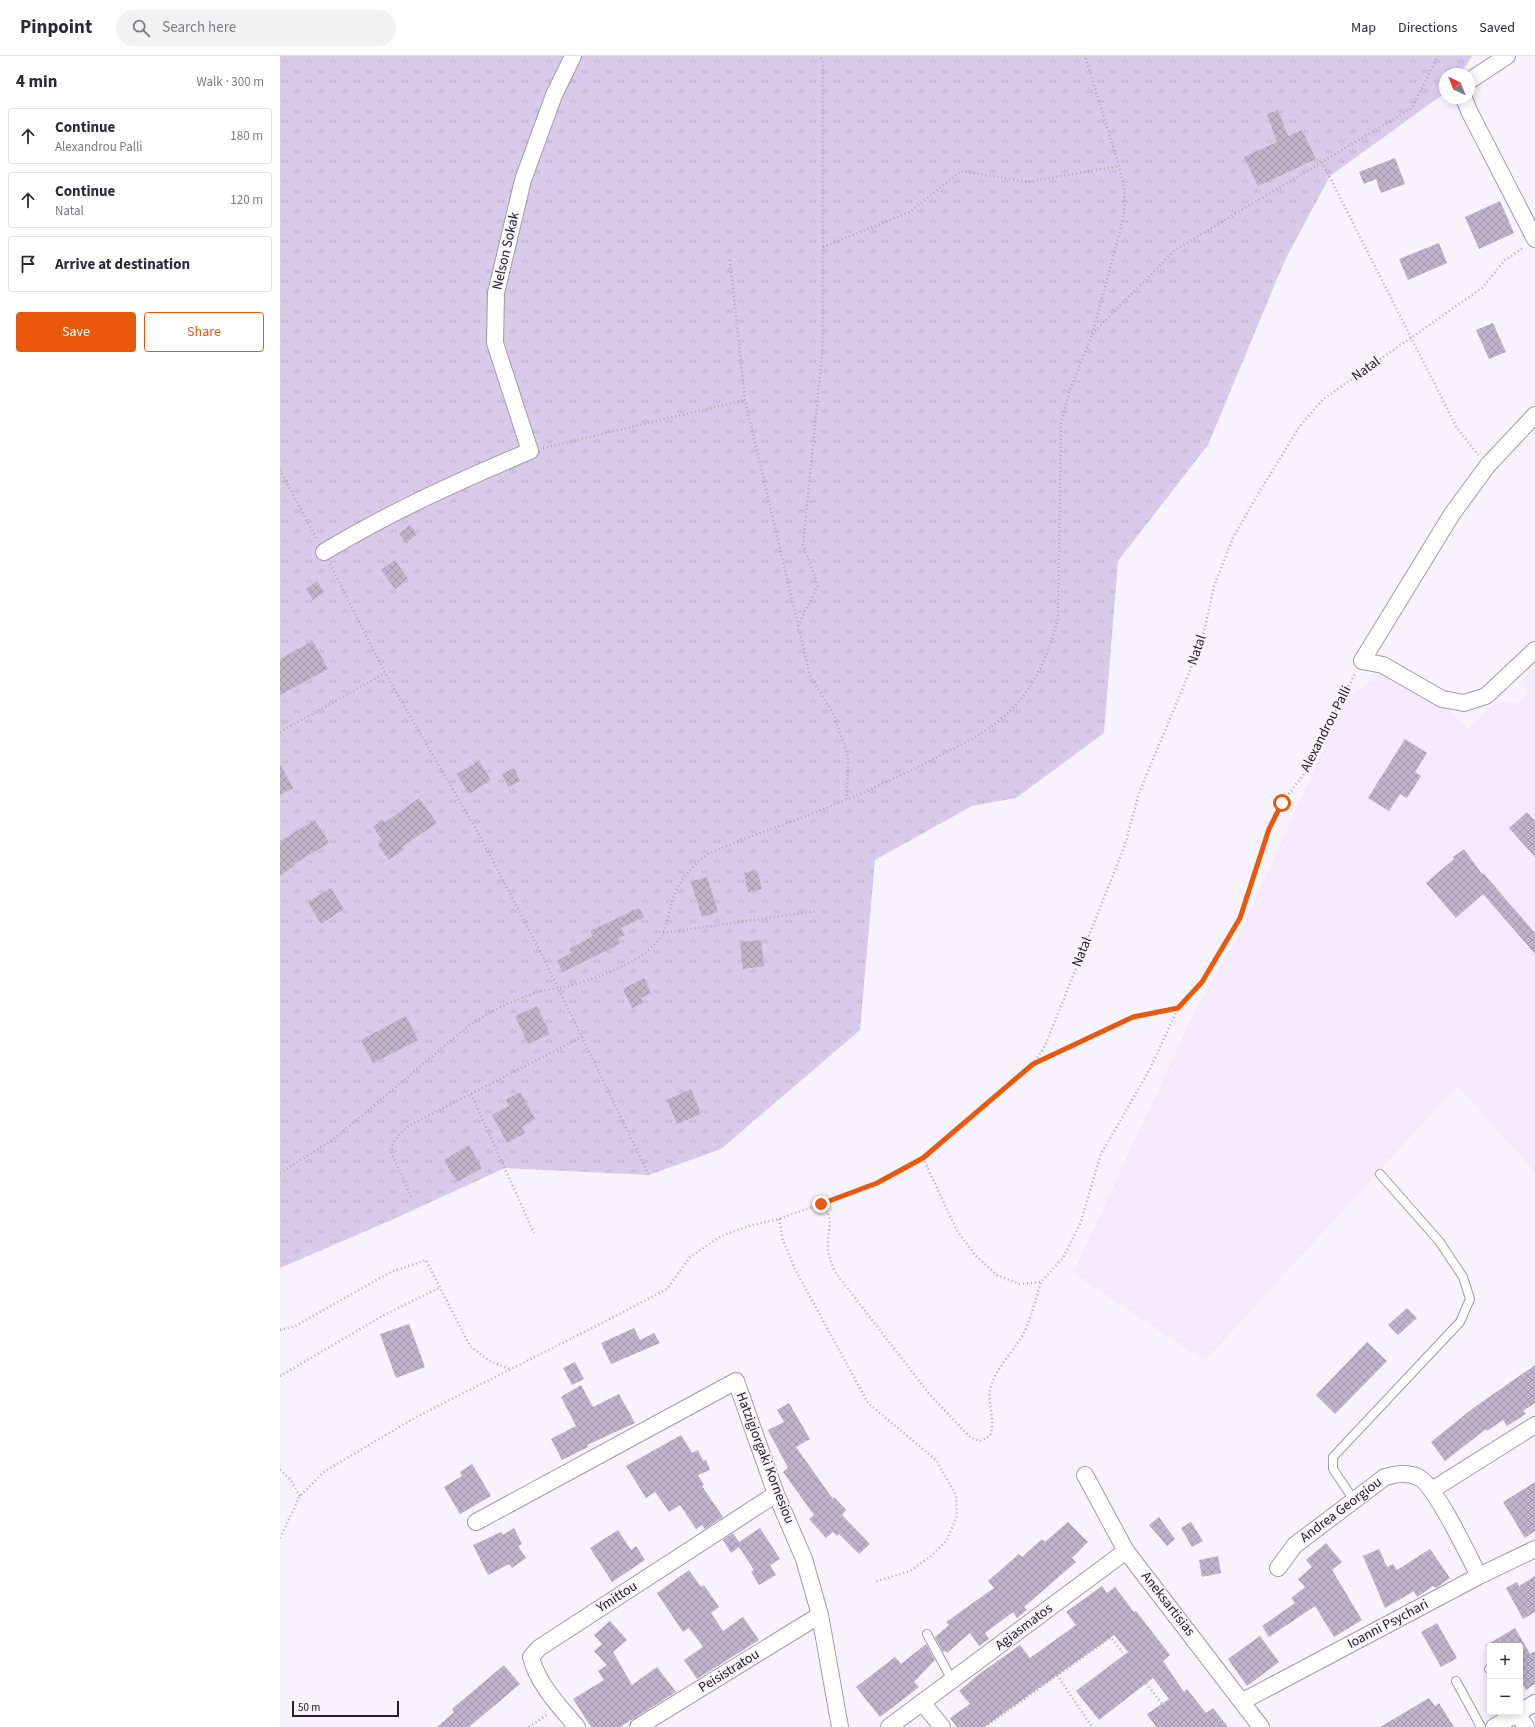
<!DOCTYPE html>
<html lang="en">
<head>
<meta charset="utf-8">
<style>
	:root { --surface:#fff; --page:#f2f2f3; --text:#2b2b33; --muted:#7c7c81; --line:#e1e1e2; --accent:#ea580c }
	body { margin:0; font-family:"Source Sans 3",sans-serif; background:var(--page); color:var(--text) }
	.controls { position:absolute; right:12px; bottom:12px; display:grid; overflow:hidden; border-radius:4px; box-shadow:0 2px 10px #0003 }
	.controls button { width:36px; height:36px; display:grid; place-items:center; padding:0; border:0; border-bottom:1px solid var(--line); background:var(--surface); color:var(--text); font:20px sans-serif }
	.compass { position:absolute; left:1159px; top:12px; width:36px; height:36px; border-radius:50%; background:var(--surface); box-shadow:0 2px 10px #0003; rotate:317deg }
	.scale { position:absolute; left:12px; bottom:10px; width:107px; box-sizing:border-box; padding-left:4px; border:2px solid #252129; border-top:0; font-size:11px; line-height:14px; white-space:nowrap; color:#252129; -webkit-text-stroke:3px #f7f3fc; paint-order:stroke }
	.stop { position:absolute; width:12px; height:12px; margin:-9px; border:3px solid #ea580c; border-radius:50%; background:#fff }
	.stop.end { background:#ea580c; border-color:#fff; box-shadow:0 1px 4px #0008 }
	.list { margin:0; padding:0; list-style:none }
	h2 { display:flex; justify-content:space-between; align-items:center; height:52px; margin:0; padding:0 16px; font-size:17px }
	h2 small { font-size:13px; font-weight:400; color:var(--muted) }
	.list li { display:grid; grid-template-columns:26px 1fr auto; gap:12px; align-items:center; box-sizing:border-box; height:56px; margin:0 8px 8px; padding:0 8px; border:1px solid var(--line); border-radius:4px }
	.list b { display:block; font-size:15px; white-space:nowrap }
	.list p { margin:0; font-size:13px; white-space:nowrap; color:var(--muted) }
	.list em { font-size:13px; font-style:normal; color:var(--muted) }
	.actions { display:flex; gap:8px; padding:12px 16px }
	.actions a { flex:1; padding:9px 0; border:1px solid var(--accent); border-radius:4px; text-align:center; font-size:14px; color:var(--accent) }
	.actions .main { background:var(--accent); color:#fff }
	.icon { flex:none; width:22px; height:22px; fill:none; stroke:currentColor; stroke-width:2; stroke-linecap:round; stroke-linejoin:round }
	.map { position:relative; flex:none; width:1255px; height:1671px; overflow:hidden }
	header { display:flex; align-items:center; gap:24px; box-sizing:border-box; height:56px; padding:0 20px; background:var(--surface); border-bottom:1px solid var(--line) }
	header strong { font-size:19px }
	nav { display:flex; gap:22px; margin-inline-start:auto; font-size:14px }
	.search { width:280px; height:36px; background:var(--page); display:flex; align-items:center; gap:10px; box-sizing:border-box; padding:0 14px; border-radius:22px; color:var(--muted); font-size:15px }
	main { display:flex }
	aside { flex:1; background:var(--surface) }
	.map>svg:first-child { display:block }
	.built { fill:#f3eafc }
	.grass { fill:url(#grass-tufts) }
	.building { fill:url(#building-cross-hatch) }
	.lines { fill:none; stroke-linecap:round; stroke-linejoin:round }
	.service-casing { stroke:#a298ad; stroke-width:10 }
	.minor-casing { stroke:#a298ad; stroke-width:18 }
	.path { stroke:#aba7b0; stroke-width:2.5; stroke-dasharray:1 3; stroke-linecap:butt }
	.service { stroke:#fff; stroke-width:8 }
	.minor { stroke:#fff; stroke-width:16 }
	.route { stroke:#ea580c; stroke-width:5 }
	.labels { text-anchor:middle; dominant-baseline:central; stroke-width:3; stroke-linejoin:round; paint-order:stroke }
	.street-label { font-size:14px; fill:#252129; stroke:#f7f3fc }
</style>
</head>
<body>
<header>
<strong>Pinpoint</strong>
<div class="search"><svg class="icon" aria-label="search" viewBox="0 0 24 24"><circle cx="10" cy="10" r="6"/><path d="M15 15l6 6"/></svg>Search here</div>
<nav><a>Map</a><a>Directions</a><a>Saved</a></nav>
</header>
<main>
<aside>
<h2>4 min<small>Walk · 300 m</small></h2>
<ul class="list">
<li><svg class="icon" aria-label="ahead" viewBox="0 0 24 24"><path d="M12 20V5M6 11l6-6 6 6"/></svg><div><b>Continue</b><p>Alexandrou Palli</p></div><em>180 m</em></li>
<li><svg class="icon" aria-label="ahead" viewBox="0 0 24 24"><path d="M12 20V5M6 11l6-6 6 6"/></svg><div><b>Continue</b><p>Natal</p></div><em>120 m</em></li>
<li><svg class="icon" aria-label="arrive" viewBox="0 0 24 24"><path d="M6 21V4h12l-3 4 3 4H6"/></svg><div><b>Arrive at destination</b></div></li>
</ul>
<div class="actions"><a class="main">Save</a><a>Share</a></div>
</aside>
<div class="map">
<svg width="1255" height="1671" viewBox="0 0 1255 1671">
	<defs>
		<pattern id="grass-tufts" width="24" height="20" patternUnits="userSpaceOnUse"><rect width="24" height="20" fill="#dacaea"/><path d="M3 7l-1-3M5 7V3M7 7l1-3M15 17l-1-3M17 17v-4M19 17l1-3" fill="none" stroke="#bbadc9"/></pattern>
		<pattern id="building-cross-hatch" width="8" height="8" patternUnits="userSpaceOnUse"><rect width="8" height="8" fill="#beb4ca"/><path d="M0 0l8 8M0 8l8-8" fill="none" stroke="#a39aae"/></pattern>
	</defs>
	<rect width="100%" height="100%" fill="#f7f3fc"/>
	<path class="built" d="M1255,612V1116L1177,1030L925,1305L793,1217L913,959L962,873L1061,654L1072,639L1099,618L1112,619L1162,647L1188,673L1216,645L1238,648L1247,637L1242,623Z"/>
	<path class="grass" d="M0,0H1192L1180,18H1165V37L1050,120L1005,204L928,389L838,505L824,677L736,742L692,750L595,804L580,974L441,1093L369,1119L225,1112L116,1162L0,1212Z"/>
	<path class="building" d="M998,54L1008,80L1022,74L1036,103L978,130L964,101L997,86L987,58Z
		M1115,102L1125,128L1101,137L1096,123L1084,128L1079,116Z
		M1220,145L1234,177L1199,193L1185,161Z
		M1159,187L1167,207L1128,224L1119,203Z
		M1213,267L1226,296L1209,303L1196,274Z
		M130,469L137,478L126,487L119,477Z
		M115,504L128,523L115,533L101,514Z
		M37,525L44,536L33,544L26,533Z
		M33,585L48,613L0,639V603Z
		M1125,683L1147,697L1135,716L1141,720L1127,742L1120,738L1109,755L1088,742Z
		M199,705L211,724L189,738L177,718Z
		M0,708L13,732L0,739Z
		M234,712L240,725L228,731L222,718Z
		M139,742L157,767L122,791L124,793L109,804L98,789L103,785L93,771L102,764L104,767Z
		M1247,756L1255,765V801L1229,772Z
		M35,764L49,787L14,808L15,809L0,820V785Z
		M1184,793L1202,818L1203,817L1255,877V898L1203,838L1176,862L1146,827L1174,803L1173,801Z
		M477,814L482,833L468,836L464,817Z
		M427,821L438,856L422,861L411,826Z
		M51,832L64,853L41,868L28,846Z
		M359,852L364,861L341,872L345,879L337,883L340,888L283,916L277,905L291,897L289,893L313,880L310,875Z
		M481,884L484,910L463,913L460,886Z
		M364,922L371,937L361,942L363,947L352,952L343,933Z
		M257,950L270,978L248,988L235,960Z
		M126,960L138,984L93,1007L81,984Z
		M411,1033L421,1058L397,1068L387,1044Z
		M240,1036L255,1063L242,1071L245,1077L227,1087L212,1059L229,1050L226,1044Z
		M189,1089L202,1112L177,1126L164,1104Z
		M1127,1252L1137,1262L1118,1279L1108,1269Z
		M129,1268L145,1311L116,1322L100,1278Z
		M354,1272L360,1284L374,1277L380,1287L331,1308L321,1287Z
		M1087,1286L1107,1305L1055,1358L1036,1339Z
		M295,1306L304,1323L292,1329L283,1312Z
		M1255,1309V1347L1243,1355L1246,1358L1227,1370L1223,1364L1207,1375L1206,1373L1165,1405L1151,1386L1192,1353Z
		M301,1329L313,1351L339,1338L355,1367L307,1389L308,1391L282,1404L271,1383L296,1370L281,1341Z
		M509,1347L530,1383L516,1391L553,1443L554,1441L566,1454L562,1459L590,1488L579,1498L559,1478L557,1480L553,1476L546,1482L529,1463L534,1459L503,1416L508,1412L488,1374L504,1366L497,1354Z
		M401,1379L412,1397L418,1394L423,1405L426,1404L430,1414L418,1419L424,1429L422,1430L443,1461L425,1473L422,1469L416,1473L400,1449L389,1456L375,1436L366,1442L346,1410Z
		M192,1408L211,1440L180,1458L164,1431L182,1420L180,1416Z
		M1255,1426V1475L1245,1482L1223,1446Z
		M879,1461L895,1483L887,1490L869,1469Z
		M788,1466L808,1486L792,1502L796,1506L744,1551L747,1554L737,1562L733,1556L705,1577L709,1583L699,1590L690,1577L667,1597L665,1595L663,1596L655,1581L669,1569L666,1566L714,1532L708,1525L739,1498L742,1501L762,1483L765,1486Z
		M911,1466L923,1485L912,1491L901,1472Z
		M234,1472L242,1488L238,1490L246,1502L232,1512L229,1508L208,1519L193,1489L221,1476L223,1479Z
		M480,1472L500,1503L490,1509L496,1519L479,1529L471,1516L474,1514L459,1491L451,1497L443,1484L453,1477L459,1486Z
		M338,1474L351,1494L356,1490L365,1504L332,1526L310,1492Z
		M1046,1487L1062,1506L1052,1514L1082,1564L1054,1581L1035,1550L989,1581L982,1570L1015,1547L1011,1542L1025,1531L1018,1523L1032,1511L1026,1504Z
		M1099,1493L1107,1511L1113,1508L1117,1514L1150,1493L1170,1522L1156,1532L1153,1530L1137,1541L1134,1535L1105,1552L1083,1500Z
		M938,1500L941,1517L922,1521L919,1504Z
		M409,1514L421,1531L424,1529L439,1551L431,1557L443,1575L463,1561L479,1584L417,1623L404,1604L423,1591L409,1572L403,1576L377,1537Z
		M1255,1520V1556L1243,1563L1226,1532L1237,1526L1239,1530Z
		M822,1530L827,1537L835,1531L854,1556L856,1555L890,1599L883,1605L904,1636L907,1633L926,1657L933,1652L948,1671H876L867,1658L889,1643L873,1622L819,1664L796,1635L848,1596L834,1579L704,1671H677L670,1662L690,1648L679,1635L698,1619L740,1589L750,1602L796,1569L786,1556Z
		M330,1565L347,1584L333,1596L352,1629L377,1611L396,1636L340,1671H311L293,1643L324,1624L318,1615L327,1609L314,1595L322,1588L314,1579Z
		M1157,1567L1177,1602L1161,1611L1141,1576Z
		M1235,1572L1250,1598L1255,1595V1628L1246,1634L1240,1624V1590H1205Z
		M980,1580L999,1606L967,1630L948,1603Z
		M646,1588L655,1604L634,1626L639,1631L600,1661L576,1631L615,1601L621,1608Z
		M224,1609L240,1628L189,1671H157L174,1656L172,1653Z
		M1149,1642L1155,1650L1159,1647L1174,1671H1100Z"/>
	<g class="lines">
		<defs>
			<path id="service" d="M1074,1444L1053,1413V1401L1180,1266L1190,1243L1183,1221L1159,1185L1100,1118
				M647,1578L672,1624
				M1209,1613L1210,1614
				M1176,1625L1201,1671"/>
			<path id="minor" d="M1189,25L1227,0
				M1184,42L1189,55L1255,183
				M1255,359L1208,409L1172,458L1082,605L1103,609L1162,643L1184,647L1206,640L1255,594
				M44,496C110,456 179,425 250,395L215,287L216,237L243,124L274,39L293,0
				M805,1419L846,1495L981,1671
				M1152,1434L1255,1369
				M196,1466L456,1325L496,1438L524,1503L540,1559L560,1671
				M998,1512L1015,1489L1105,1421C1117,1418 1126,1416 1138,1421C1155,1428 1189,1501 1199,1520
				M963,1645L1199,1520L1255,1493
				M642,1646L662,1671
				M1240,1656L1255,1647
				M1237,1657L1246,1671
				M297,1671C280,1651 257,1627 251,1601L259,1592L496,1438
				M358,1671L540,1559
				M609,1671L846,1495
				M1214,1671L1240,1656"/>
		</defs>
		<use href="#service" class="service-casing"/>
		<use href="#minor" class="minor-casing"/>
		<path class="path" d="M1042,106L1177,372L1198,399
			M543,191L630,156L681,115L748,126L839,110
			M450,204L465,344L530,620L554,659L568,700L567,743
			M812,278L895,194L1132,52L1158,0
			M263,392L465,344
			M0,414L37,484
			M50,508L105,617L201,782L261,897L369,1119
			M518,570L538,529L523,489L543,289V5L540,0
			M0,676L105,617
			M383,877L536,855
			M753,1008L853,961L898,952L922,926L960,862L989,773L1002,747L1030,710L1047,671L1076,616
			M191,1038L254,1177
			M643,1102L677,1175L696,1200L717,1219L739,1228L761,1226L783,1202L800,1168L821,1098L870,1013L898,952
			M0,1117L54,1083L188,970C209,956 232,944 256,937C267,933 278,933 289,930C314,923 345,912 366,896C390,878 386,861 395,837C402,821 414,809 428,798C458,784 490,774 521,762C568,744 613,724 657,701C683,688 710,675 731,654C755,630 770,595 778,563L781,366L790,334L812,279L841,171L845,149L844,132L839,110L805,0
			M131,1141L111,1096C113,1080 125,1072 138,1065L302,981
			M541,1148C554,1163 549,1168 548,1186C547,1197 551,1206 555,1216L650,1339L690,1381L700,1385L709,1381C717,1365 707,1351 710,1333C716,1309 738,1293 747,1270C753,1256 756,1240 761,1226
			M499,1163L503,1185L516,1215L588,1347L656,1404L676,1439L677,1460L667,1484L651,1500L630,1515L594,1526
			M0,1274L15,1270L111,1216L146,1204L190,1290L211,1306L230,1313
			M0,1320L106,1258L159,1232
			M0,1414L10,1423L20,1440
			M0,1482L20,1440L45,1415L138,1360L322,1267L387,1233L410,1201L441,1180L472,1169L499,1163L597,1127L624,1113L643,1102L753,1008L765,990L845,789L859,737L909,617L924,576L934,530L953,482L975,443L1020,370L1042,344L1202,232L1225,204L1243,192
			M803,1545L892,1661L891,1667L887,1671
			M777,1619L812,1671
			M249,1671L268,1658
			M705,1671L830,1582"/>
		<use href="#service" class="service"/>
		<use href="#minor" class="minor"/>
	</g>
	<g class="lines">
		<path class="route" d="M541,1148L597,1127L643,1102L753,1008L853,961L898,952L922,926L960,862L989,773L1002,747"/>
	</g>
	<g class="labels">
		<g class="street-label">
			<text transform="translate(226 195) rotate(-77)">Nelson Sokak</text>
			<text transform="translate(1086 313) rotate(-36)">Natal</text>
			<text transform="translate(917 594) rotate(-71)">Natal</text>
			<text transform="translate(1046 673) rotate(-63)">Alexandrou Palli</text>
			<text transform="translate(802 896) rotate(-68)">Natal</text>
			<text transform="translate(485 1402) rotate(69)">Hatzigiorgaki Kornesiou</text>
			<text transform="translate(1061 1454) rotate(-37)">Andrea Georgiou</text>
			<text transform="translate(337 1541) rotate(-33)">Ymittou</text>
			<text transform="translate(888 1548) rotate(52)">Aneksartisias</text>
			<text transform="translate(1108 1568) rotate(-28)">Ioanni Psychari</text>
			<text transform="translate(744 1571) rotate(-37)">Agiasmatos</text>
			<text transform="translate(449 1615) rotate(-32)">Peisistratou</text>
		</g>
	</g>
</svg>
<div class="controls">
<button>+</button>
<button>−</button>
</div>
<svg class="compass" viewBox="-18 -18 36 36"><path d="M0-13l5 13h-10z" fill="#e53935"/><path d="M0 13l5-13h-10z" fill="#7c7c81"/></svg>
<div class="scale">50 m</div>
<div class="stop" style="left:1002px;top:747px"></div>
<div class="stop end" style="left:541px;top:1148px"></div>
</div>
</main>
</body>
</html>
